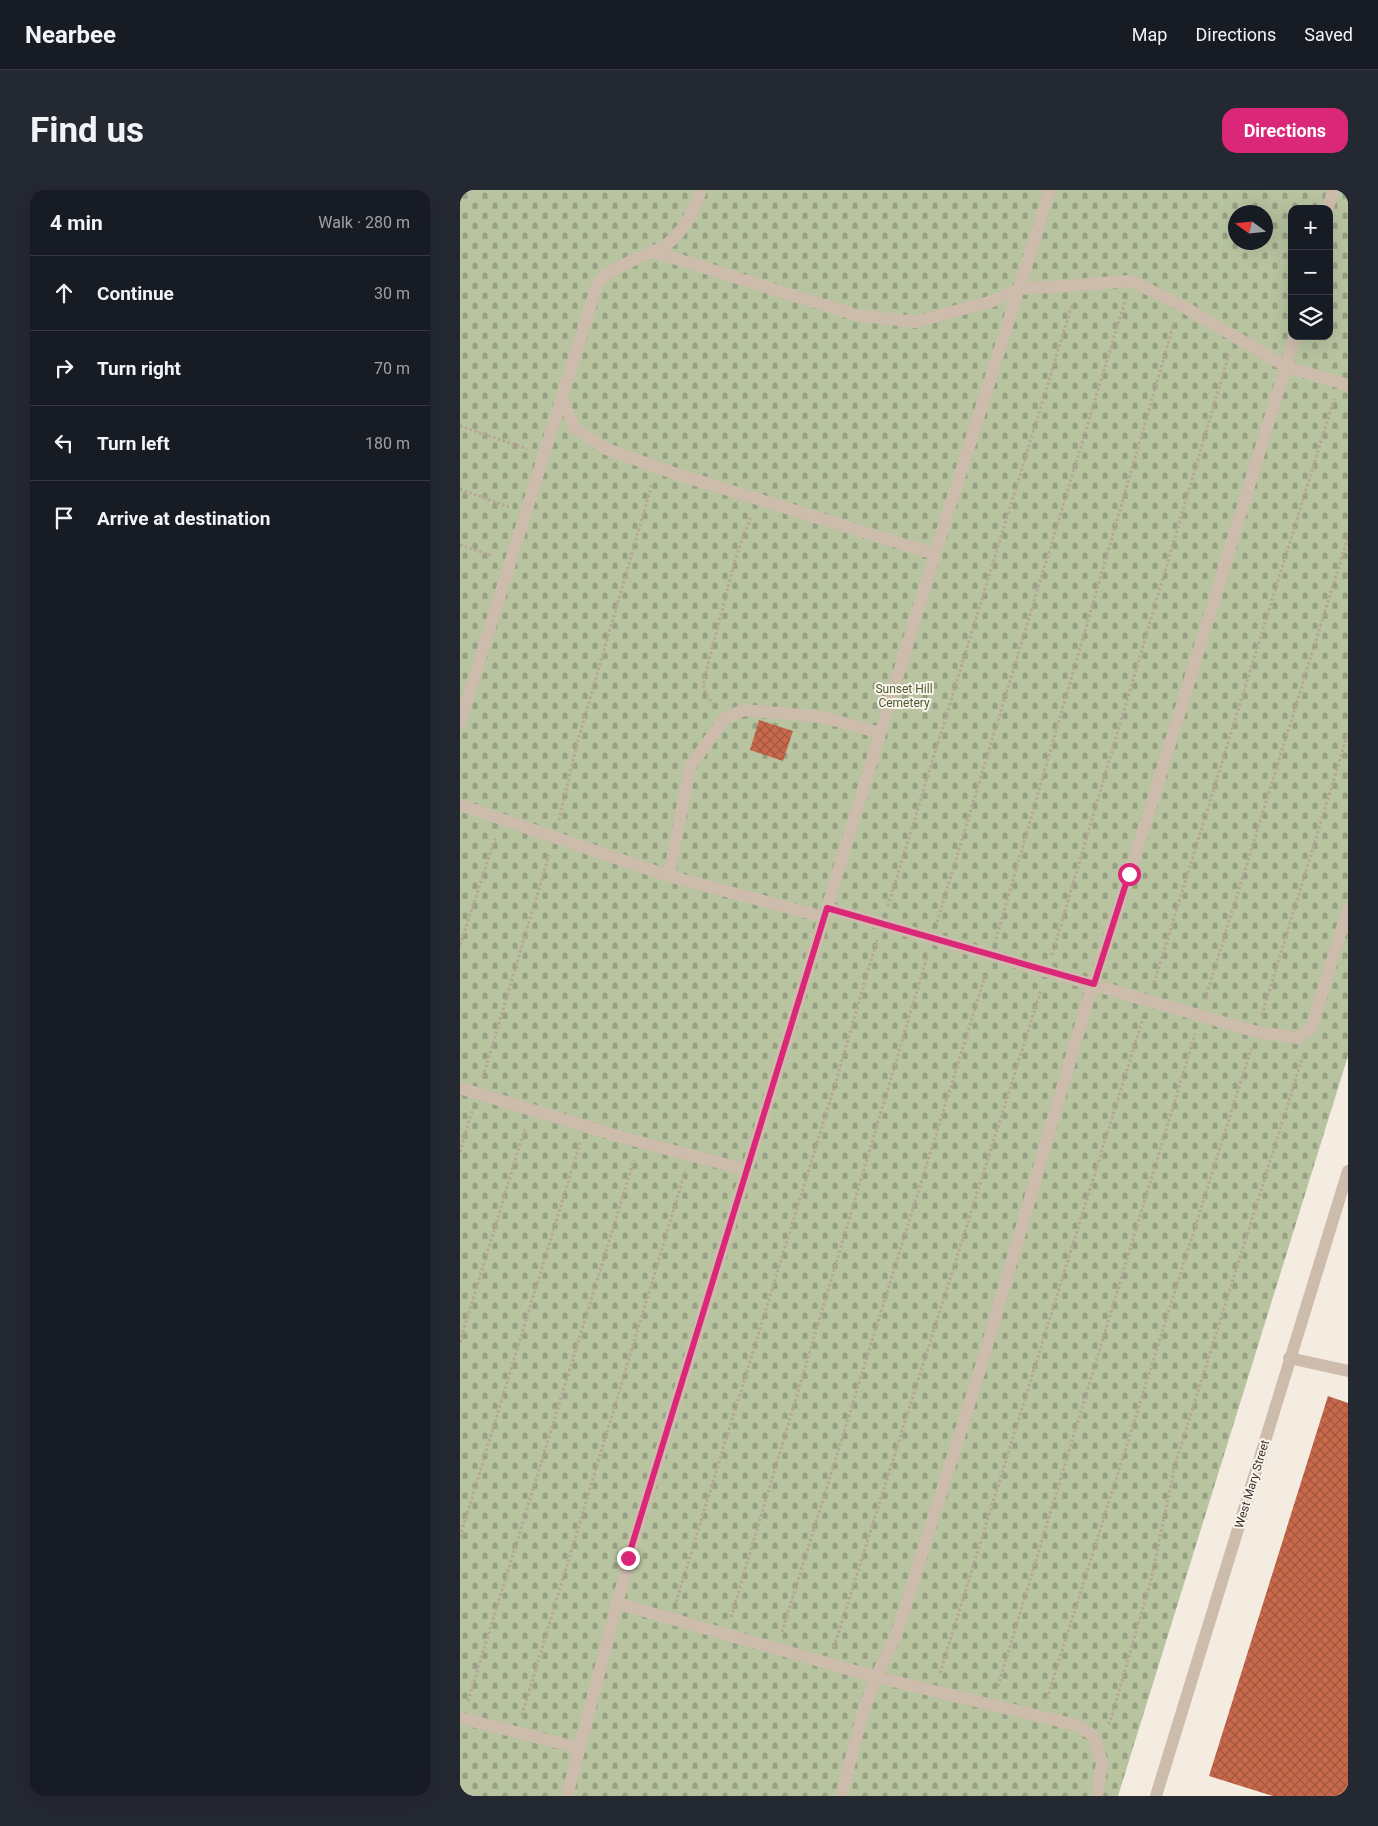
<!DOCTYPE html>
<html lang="en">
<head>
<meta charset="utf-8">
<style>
	:root { --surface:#171b24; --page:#242831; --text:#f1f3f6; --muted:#9ea1a6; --line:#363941; --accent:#db2777 }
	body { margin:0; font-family:Roboto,sans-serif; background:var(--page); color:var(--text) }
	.controls { position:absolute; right:15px; top:15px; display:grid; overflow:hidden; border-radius:10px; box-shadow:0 5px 20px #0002 }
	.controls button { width:45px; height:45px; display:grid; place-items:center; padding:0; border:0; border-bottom:1px solid var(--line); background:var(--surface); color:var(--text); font:25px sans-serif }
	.compass { position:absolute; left:768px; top:15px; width:45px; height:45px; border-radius:50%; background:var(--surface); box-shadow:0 5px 20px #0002; rotate:285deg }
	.stop { position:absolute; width:15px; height:15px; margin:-11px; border:4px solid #db2777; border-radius:50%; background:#fff }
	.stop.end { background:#db2777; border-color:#fff; box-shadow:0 1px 5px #0008 }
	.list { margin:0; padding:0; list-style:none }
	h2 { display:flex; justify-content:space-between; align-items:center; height:65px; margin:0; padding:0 20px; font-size:21px }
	h2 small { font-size:16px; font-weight:400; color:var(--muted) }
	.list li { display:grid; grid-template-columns:32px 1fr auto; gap:15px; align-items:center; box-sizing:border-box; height:75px; padding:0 20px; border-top:1px solid var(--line) }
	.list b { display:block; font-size:19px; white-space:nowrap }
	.list em { font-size:16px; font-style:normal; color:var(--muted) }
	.icon { flex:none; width:28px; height:28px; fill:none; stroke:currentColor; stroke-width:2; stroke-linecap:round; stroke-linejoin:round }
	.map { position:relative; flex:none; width:888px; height:1606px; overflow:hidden; border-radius:15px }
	header { display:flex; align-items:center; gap:30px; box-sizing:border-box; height:70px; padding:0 25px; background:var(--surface); border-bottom:1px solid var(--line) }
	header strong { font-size:24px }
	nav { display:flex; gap:28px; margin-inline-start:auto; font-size:18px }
	.intro { display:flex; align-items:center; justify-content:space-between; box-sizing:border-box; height:120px; padding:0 30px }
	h1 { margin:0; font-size:35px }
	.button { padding:12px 22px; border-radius:15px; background:var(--accent); color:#fff; font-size:18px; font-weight:700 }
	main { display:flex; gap:30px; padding:0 30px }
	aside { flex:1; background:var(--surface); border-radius:15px; box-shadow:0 5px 20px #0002 }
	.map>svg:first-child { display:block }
	.cemetery { fill:url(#cemetery-stones); fill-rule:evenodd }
	.building { fill:url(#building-cross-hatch) }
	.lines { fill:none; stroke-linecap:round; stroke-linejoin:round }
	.path { stroke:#b9a596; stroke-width:3; stroke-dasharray:2.5 2.5; stroke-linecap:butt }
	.service { stroke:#cdbbac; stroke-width:12 }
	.minor { stroke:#cdbbac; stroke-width:12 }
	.route { stroke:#db2777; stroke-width:6 }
	.labels { text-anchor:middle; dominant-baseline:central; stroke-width:4; stroke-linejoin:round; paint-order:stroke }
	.park-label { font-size:12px; fill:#4a5a2e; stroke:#fbf5ee }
	.street-label { font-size:12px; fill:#3b302b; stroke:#fbf5ee }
</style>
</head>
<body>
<header>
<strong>Nearbee</strong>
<nav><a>Map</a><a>Directions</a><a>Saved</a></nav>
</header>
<div class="intro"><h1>Find us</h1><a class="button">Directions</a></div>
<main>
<aside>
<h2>4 min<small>Walk · 280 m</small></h2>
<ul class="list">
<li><svg class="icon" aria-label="ahead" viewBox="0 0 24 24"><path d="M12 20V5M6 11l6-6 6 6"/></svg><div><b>Continue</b></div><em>30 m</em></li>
<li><svg class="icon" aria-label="right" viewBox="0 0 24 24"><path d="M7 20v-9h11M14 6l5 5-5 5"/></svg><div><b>Turn right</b></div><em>70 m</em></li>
<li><svg class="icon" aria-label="left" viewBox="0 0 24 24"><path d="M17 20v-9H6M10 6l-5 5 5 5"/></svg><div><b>Turn left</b></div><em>180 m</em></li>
<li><svg class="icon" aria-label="arrive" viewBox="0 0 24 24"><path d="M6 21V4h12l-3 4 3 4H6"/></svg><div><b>Arrive at destination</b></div></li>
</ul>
</aside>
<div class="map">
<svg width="888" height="1606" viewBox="0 0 888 1606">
	<defs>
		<pattern id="cemetery-stones" width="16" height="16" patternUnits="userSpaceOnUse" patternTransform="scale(1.25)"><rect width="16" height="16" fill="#b8c4a0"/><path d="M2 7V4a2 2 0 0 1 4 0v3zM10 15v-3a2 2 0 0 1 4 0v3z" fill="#97a083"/></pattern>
		<pattern id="building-cross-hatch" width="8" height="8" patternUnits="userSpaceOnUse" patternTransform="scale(1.25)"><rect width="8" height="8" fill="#c8694b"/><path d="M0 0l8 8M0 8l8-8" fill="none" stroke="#a4573f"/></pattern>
	</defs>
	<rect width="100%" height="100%" fill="#f4ebe1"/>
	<path class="cemetery" d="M0,0H888V866L658,1606H0ZM832,19H869V146H832ZM776,22H806V52H776Z"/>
	<path class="building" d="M299,530L333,541L323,571L290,560Z
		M868,1206L888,1213V1606H813L749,1586Z"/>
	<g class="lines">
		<path class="path" d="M0,236L67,259
			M0,299L49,317
			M0,355L33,366
			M254,515L246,505L243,494L275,370L291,326
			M99,630L117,554L192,294
			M428,716L612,115
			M477,732L665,111
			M536,749L714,133
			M0,755L36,646
			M592,765L769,164
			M694,793L874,209
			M745,809L888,347
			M802,825L888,543
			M23,887L89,665
			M0,962L12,921
			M0,1152L65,938
			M0,1347L120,953
			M216,1412L374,898L417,750
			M271,1427L467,767
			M322,1442L526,783
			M374,1457L581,800
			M480,1483L683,828
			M538,1496L735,844
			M587,1509L791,859
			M8,1511L174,970
			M62,1525L225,982
			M648,1534L650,1532L691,1390L715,1275L843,866"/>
		<path class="service" d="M868,19L873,0
			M191,61L396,125L455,132L533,111L559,99L671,91L719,114L827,177L888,195
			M102,210L115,238L144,258L210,282L475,364
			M0,533L138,92C159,72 182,69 206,55C223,43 235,19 241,0
			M0,615L209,686L364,727
			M209,686L230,577L264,529L283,520L363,527L420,543
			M367,718L797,842L838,848L851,839L888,719
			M0,898L161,947L287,980
			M829,1168L888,1181
			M156,1413L416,1487L616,1535L633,1545L642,1572L637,1606
			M0,1528L119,1558
			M107,1606L173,1353L475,364L590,0
			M381,1606L403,1522L416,1487L436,1446L519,1183L627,813L687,629L835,146"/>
		<path class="minor" d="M696,1606L888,981"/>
	</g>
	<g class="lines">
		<path class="route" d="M168,1368L367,718L634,794L669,684"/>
	</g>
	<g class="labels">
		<g class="park-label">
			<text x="444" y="499">Sunset Hill<tspan x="444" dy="14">Cemetery</tspan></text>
		</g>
		<g class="street-label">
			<text transform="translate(792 1294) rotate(-73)">West Mary Street</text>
		</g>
	</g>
</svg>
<div class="controls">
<button>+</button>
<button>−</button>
<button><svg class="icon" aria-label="layers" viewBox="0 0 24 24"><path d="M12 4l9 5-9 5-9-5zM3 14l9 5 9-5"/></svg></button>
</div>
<svg class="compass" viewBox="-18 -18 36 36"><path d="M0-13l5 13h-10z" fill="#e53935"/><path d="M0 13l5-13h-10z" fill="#9ea1a6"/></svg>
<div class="stop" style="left:669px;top:684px"></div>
<div class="stop end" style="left:168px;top:1368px"></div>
</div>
</main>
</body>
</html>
